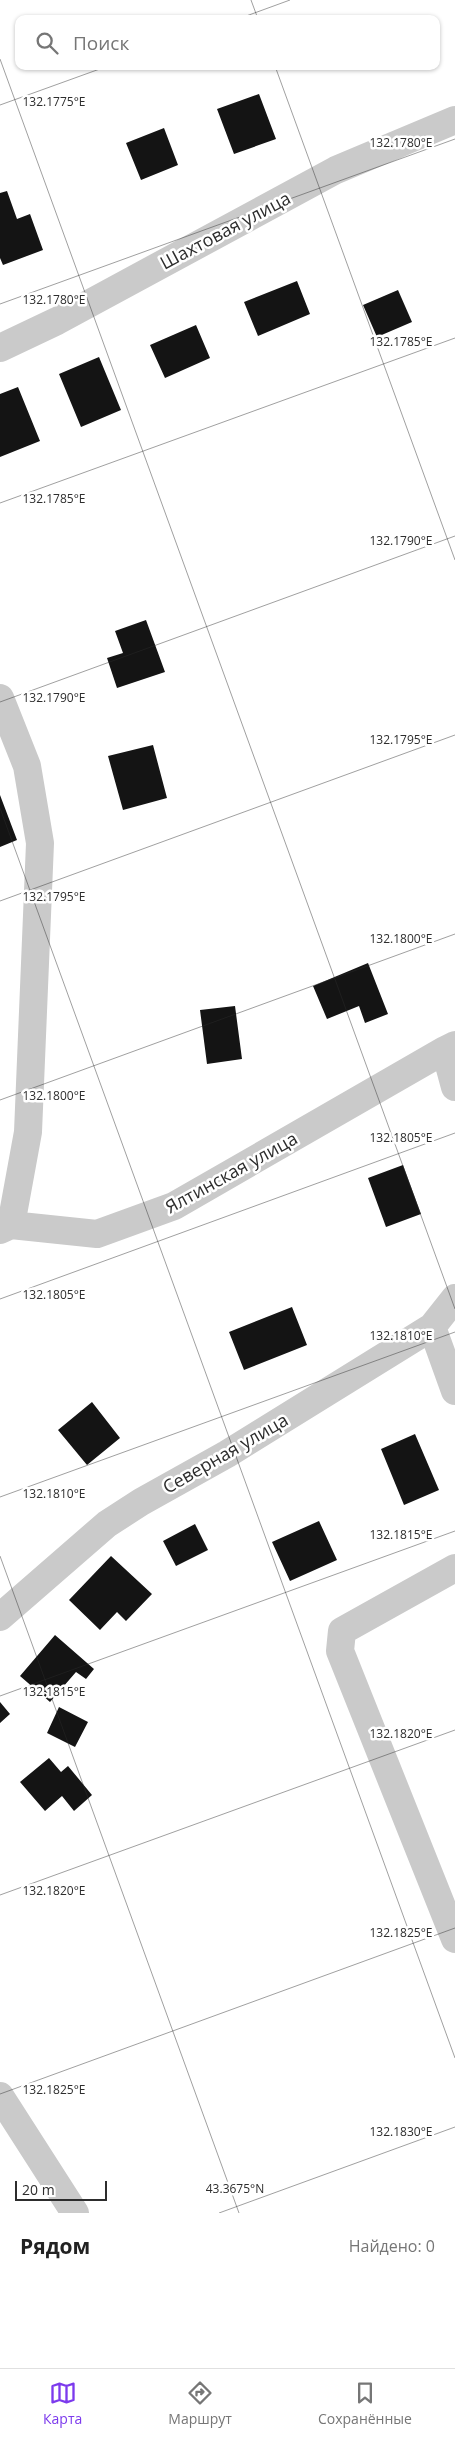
<!DOCTYPE html>
<html lang="ru">
<head>
<meta charset="utf-8">
<style>
	:root { --surface:#fff; --page:#f6f6f6; --text:#222; --muted:#767676; --line:#e0e0e0; --accent:#7c3aed }
	body { margin:0; font-family:"Open Sans",sans-serif; background:var(--page); color:var(--text) }
	.scale { position:absolute; left:15px; bottom:12px; width:92px; box-sizing:border-box; padding-left:5px; border:2px solid #2d2d2d; border-top:0; font-size:14px; line-height:18px; white-space:nowrap; color:#2d2d2d; -webkit-text-stroke:4px #fff; paint-order:stroke }
	.list { margin:0; padding:0; list-style:none }
	h2 { display:flex; justify-content:space-between; align-items:center; height:65px; margin:0; padding:0 20px; font-size:21px }
	h2 small { font-size:16px; font-weight:400; color:var(--muted) }
	.icon { flex:none; width:28px; height:28px; fill:none; stroke:currentColor; stroke-width:2; stroke-linecap:round; stroke-linejoin:round }
	.map { position:relative; flex:none; width:455px; height:2213px; overflow:hidden }
	.search { position:absolute; background:var(--surface); box-shadow:0 1px 4px #0004; left:15px; right:15px; top:15px; height:55px; display:flex; align-items:center; gap:12px; box-sizing:border-box; padding:0 18px; border-radius:10px; color:var(--muted); font-size:19px }
	.sheet { height:155px; background:var(--surface) }
	nav { display:flex; justify-content:space-around; align-items:center; box-sizing:border-box; height:70px; border-top:1px solid var(--line); background:var(--surface); font-size:14px; color:var(--muted) }
	nav a { display:grid; justify-items:center; gap:2px }
	nav .on { color:var(--accent) }
	.map>svg:first-child { display:block }
	.building { fill:#141414 }
	.lines { fill:none; stroke-linecap:round; stroke-linejoin:round }
	.minor { stroke:#cacaca; stroke-width:28 }
	.ticks { fill:none; stroke:#2d2d2d; stroke-width:1; stroke-opacity:0.45 }
	.labels { text-anchor:middle; dominant-baseline:central; stroke-width:5; stroke-linejoin:round; paint-order:stroke }
	.street-label { font-size:18px; fill:#2d2d2d; stroke:#fff }
	.ticks-label { font-size:12px; text-anchor:middle; fill:#2d2d2d; stroke:#fff; stroke-width:5; stroke-linejoin:round; paint-order:stroke }
</style>
</head>
<body>
<div class="map">
<svg width="455" height="2213" viewBox="0 0 455 2213">
	<rect width="100%" height="100%" fill="#fff"/>
	<path class="building" d="M259,94L276,139L234,154L217,109Z
		M164,128L178,165L141,180L126,143Z
		M7,191L17,219L30,214L43,250L3,265L0,258V193Z
		M297,281L310,314L258,336L244,302Z
		M398,290L412,322L377,337L363,305Z
		M196,325L210,358L165,378L150,345Z
		M99,357L121,410L81,427L59,374Z
		M18,387L40,441L0,457V394Z
		M146,620L165,672L117,688L107,658L123,653L115,631Z
		M153,745L167,798L123,810L108,756Z
		M0,795L17,840L0,847Z
		M368,963L388,1014L365,1023L359,1006L327,1019L313,986Z
		M235,1006L242,1059L207,1064L200,1010Z
		M403,1165L421,1214L386,1227L368,1178Z
		M292,1307L307,1345L244,1370L229,1332Z
		M92,1402L120,1438L87,1465L58,1430Z
		M415,1434L439,1490L404,1505L381,1449Z
		M319,1521L337,1560L290,1581L272,1542Z
		M195,1524L208,1550L176,1566L163,1541Z
		M111,1556L152,1594L126,1621L117,1612L100,1630L69,1600Z
		M55,1635L94,1669L86,1679L76,1672L50,1702L20,1676Z
		M0,1702L10,1714L0,1723Z
		M59,1707L88,1722L75,1747L47,1733Z
		M49,1758L61,1772L68,1766L92,1795L74,1811L62,1796L45,1811L20,1782Z"/>
	<g class="lines">
		<path class="minor" d="M0,348L57,321L336,170L455,120
			M0,698L27,766L40,843L28,1132L11,1225
			M455,1045L445,1050L455,1087
			M0,1230L11,1225L97,1234L174,1206L445,1050
			M432,1327L455,1391
			M455,1568L342,1631L340,1651L455,1939
			M0,1617L107,1524L141,1502L227,1454L432,1327L455,1298
			M0,2096L75,2213"/>
	</g>
	<path class="ticks" d="M251,0L258,19M238,19L290,0M0,59L455,1309M275,66L455,560M0,105L108,66M0,304L455,139M0,503L455,338M0,702L455,536M0,808L455,2058M0,901L455,735M0,1100L455,934M0,1299L455,1133M0,1497L455,1332M0,1556L239,2213M0,1696L455,1531M0,1895L455,1730M0,2094L455,1928M219,2213L455,2127"/>
	<g class="labels">
		<g class="street-label">
			<text transform="translate(225 230) rotate(-28)">Шахтовая улица</text>
			<text transform="translate(231 1172) rotate(-29)">Ялтинская улица</text>
			<text transform="translate(225 1453) rotate(-30)">Северная улица</text>
		</g>
	</g>
	<g class="ticks-label">
		<text x="54" y="106">132.1775°E</text>
		<text x="401" y="147">132.1780°E</text>
		<text x="54" y="304">132.1780°E</text>
		<text x="401" y="346">132.1785°E</text>
		<text x="54" y="503">132.1785°E</text>
		<text x="401" y="545">132.1790°E</text>
		<text x="54" y="702">132.1790°E</text>
		<text x="401" y="744">132.1795°E</text>
		<text x="54" y="901">132.1795°E</text>
		<text x="401" y="943">132.1800°E</text>
		<text x="54" y="1100">132.1800°E</text>
		<text x="401" y="1142">132.1805°E</text>
		<text x="54" y="1299">132.1805°E</text>
		<text x="401" y="1340">132.1810°E</text>
		<text x="54" y="1498">132.1810°E</text>
		<text x="401" y="1539">132.1815°E</text>
		<text x="54" y="1696">132.1815°E</text>
		<text x="401" y="1738">132.1820°E</text>
		<text x="54" y="1895">132.1820°E</text>
		<text x="401" y="1937">132.1825°E</text>
		<text x="54" y="2094">132.1825°E</text>
		<text x="401" y="2136">132.1830°E</text>
		<text x="235" y="2193">43.3675°N</text>
	</g>
</svg>
<div class="scale">20 m</div>
<div class="search"><svg class="icon" aria-label="search" viewBox="0 0 24 24"><circle cx="10" cy="10" r="6"/><path d="M15 15l6 6"/></svg>Поиск</div>
</div>
<section class="sheet">
<h2>Рядом<small>Найдено: 0</small></h2>
<ul class="list">
</ul>
</section>
<nav>
<a class="on"><svg class="icon" aria-label="map" viewBox="0 0 24 24"><path d="M3 6l6-2 6 2 6-2v14l-6 2-6-2-6 2zM9 4v14M15 6v14"/></svg>Карта</a>
<a><svg class="icon" aria-label="directions" viewBox="0 0 24 24"><path d="M12 3l9 9-9 9-9-9zM9 14v-3h6M13 9l2 2-2 2"/></svg>Маршрут</a>
<a><svg class="icon" aria-label="saved" viewBox="0 0 24 24"><path d="M7 4h10v16l-5-4-5 4z"/></svg>Сохранённые</a>
</nav>
</body>
</html>
